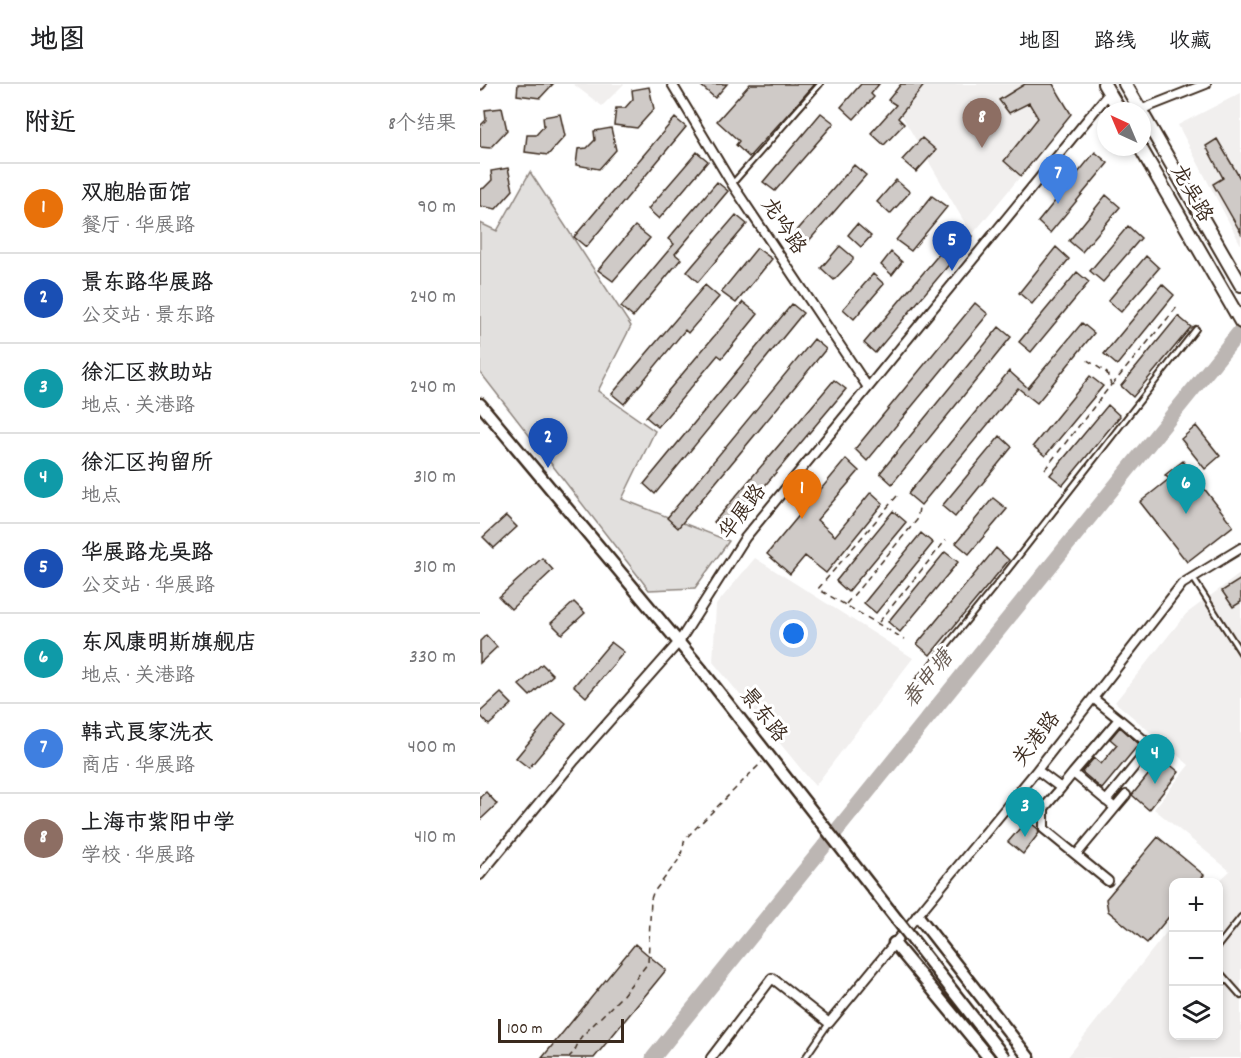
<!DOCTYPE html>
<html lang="zh">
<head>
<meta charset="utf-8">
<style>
	:root { --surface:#fff; --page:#f6f6f6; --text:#202124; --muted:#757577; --line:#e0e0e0; --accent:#b45309 }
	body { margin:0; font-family:Dekko,"LXGW WenKai TC",sans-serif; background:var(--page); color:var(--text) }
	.controls { position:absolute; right:18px; bottom:18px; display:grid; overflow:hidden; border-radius:12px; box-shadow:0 3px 9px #0003 }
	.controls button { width:54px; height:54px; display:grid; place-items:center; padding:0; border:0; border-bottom:2px solid var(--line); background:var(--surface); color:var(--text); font:30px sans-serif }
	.compass { position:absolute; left:617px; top:18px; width:54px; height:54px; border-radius:50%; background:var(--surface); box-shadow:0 3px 9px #0003; rotate:316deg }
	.scale { position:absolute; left:18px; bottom:15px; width:126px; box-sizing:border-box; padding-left:6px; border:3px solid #3b2a1e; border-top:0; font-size:16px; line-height:21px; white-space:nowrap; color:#3b2a1e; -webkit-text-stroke:4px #fff; paint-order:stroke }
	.you { position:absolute; left:314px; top:550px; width:21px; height:21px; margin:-15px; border:4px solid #fff; border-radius:50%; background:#1a73e8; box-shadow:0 0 0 9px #1a73e833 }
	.badge { display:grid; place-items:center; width:39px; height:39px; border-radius:50%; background:var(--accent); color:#fff; font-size:20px; font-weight:700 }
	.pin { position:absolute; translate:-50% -50px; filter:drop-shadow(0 2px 3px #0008) }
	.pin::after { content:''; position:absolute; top:32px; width:21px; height:18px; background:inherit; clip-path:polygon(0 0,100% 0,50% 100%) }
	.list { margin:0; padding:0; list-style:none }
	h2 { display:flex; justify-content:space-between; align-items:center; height:78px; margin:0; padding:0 24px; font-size:26px }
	h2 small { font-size:20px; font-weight:400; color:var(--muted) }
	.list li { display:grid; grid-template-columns:39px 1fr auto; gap:18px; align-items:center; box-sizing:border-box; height:90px; padding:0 24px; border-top:2px solid var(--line) }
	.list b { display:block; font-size:22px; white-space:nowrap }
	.list p { margin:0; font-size:20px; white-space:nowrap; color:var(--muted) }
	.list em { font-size:20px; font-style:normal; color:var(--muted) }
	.icon { flex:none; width:33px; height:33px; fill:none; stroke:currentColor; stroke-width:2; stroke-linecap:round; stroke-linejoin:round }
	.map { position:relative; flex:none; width:761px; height:974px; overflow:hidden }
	header { display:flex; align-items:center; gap:36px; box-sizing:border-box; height:84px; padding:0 30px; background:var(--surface); border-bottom:2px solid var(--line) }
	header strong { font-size:28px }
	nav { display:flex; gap:33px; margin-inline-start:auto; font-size:21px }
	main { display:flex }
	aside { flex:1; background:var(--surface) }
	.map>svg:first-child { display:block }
	.built { fill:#f1efee }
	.green { fill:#e2e0de; stroke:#8e857e; stroke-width:1.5 }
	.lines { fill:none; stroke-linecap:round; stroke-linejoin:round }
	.river { stroke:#bcb6b3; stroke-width:15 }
	.building { fill:#cfcac7; stroke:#3b2a1e; stroke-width:1.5 }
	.lane-casing { stroke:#3b2a1e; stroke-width:8 }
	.street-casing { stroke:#3b2a1e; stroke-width:12 }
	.secondary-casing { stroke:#3b2a1e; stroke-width:15 }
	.primary-casing { stroke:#3b2a1e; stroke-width:16 }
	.path { stroke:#3b2a1e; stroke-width:1.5; stroke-dasharray:6 4.5; stroke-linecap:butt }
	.lane { stroke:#fff; stroke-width:4 }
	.street { stroke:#fff; stroke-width:8 }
	.secondary { stroke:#fff; stroke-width:10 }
	.primary { stroke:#fff; stroke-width:12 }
	.secondary-bridge-casing { stroke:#3b2a1e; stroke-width:15; stroke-linecap:butt }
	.secondary-bridge { stroke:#fff; stroke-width:10 }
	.labels { text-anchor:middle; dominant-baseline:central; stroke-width:6; stroke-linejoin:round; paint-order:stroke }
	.street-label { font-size:21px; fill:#3b2a1e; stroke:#fff }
	.water-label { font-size:22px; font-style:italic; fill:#685b52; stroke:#fff }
</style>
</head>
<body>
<header>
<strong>地图</strong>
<nav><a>地图</a><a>路线</a><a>收藏</a></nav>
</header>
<main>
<aside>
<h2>附近<small>8个结果</small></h2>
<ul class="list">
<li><span class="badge" style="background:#e8710a">1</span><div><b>双胞胎面馆</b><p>餐厅 · 华展路</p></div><em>90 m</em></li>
<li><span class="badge" style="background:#1a4fb4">2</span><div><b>景东路华展路</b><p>公交站 · 景东路</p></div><em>240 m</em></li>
<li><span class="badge" style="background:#0f9aa8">3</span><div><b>徐汇区救助站</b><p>地点 · 关港路</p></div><em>240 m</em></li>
<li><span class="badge" style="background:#0f9aa8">4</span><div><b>徐汇区拘留所</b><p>地点</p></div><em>310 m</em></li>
<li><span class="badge" style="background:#1a4fb4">5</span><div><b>华展路龙吴路</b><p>公交站 · 华展路</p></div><em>310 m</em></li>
<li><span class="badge" style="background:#0f9aa8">6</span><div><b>东风康明斯旗舰店</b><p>地点 · 关港路</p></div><em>330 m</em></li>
<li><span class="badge" style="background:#3f7fe0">7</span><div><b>韩式良家洗衣</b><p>商店 · 华展路</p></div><em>400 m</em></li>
<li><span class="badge" style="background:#8d6e63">8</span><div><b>上海市紫阳中学</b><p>学校 · 华展路</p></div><em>410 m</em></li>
</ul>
</aside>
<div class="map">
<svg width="761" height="974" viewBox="0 0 761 974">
	<rect width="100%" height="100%" fill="#fff"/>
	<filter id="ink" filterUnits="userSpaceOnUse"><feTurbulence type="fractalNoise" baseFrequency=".0167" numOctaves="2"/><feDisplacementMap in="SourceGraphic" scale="12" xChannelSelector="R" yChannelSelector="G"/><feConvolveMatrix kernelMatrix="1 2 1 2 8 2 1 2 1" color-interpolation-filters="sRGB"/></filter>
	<g filter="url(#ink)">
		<path class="built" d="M93,0H144L122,22Z
			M442,0H564L586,37L492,151L419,27Z
			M761,9V161L698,41Z
			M275,474L433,574L335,702L233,578L236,521Z
			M761,489V974H587L693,840L694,952H738V798L750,787L674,725L709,681L635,618L706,530Z"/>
		<path class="green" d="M50,88L151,242L118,307L175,347L142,415L249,457L215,504L169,506L0,288V139L17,147Z"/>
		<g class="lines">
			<path class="river" d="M173,974L761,246"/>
		</g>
		<path class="building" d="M38,0H73L60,14L37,11Z
			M219,0H247L235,14Z
			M270,0H335L269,73L256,61L259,57L237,37Z
			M381,0H399L391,10L394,13L374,35L361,23Z
			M421,0H445L418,34L424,40L404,61L391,49L416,21L408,16Z
			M545,0H573L591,30L541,92L524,77L558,34L549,19L529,29L519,16Z
			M169,3L174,25L157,44L134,41L136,24H145L153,15L152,6Z
			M22,24L27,46L10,64L0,63V42L6,36L5,26Z
			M341,29L354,39L295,107L283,98Z
			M80,30L85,52L68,71L45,68L47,51H56L64,42L63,33Z
			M195,34L206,43L106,163L94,153Z
			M131,44L136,66L119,85L96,81L98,65L107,64L115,56L114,47Z
			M442,54L456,66L436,88L422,76Z
			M737,55L761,96V149L733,100L743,94L726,62Z
			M217,68L228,77L179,135L168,125Z
			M615,68L628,79L570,149L558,138Z
			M374,81L386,91L327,159L315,149Z
			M28,84L33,106L16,125L0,122V105L4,104L12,96L11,87Z
			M416,96L430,108L410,130L397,118Z
			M237,98L248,107L195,170L201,175L153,233L141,223L194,160L188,155Z
			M626,111L640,123L602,168L589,157Z
			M452,112L467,123L431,167L416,156Z
			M256,131L267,140L218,198L207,188Z
			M377,140L391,152L381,163L368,151Z
			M155,142L170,154L133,197L118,186Z
			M648,142L661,154L623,198L610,187Z
			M482,143L493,152L395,269L384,259Z
			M360,162L373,173V176L354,196L341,184Z
			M576,163L589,175L552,220L539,209Z
			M277,164L292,175L256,219L241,208Z
			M411,168L422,178L412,191L401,181Z
			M666,172L679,184L641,228L628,217Z
			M597,188L609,198L551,268L539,258Z
			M393,190L404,200L374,235L363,225Z
			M682,200L694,211L637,281L624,270Z
			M225,201L239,213L208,249L205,246L144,320L132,310Z
			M263,218L278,230L242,274L238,271L178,343L166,333Z
			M495,219L508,230L387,377L375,365Z
			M312,220L323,229L175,410L164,400Z
			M698,232L711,243L653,313L641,302Z
			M602,239L614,249L557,319L538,304L441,421L428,410L529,287L548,304Z
			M519,243L531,253L412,400L400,389Z
			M334,255L346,265L198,444L187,434Z
			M610,292L623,302L565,372L553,362Z
			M354,296L366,305L246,448L234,438Z
			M628,321L640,332L583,401L570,391Z
			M716,342L740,372L725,385L701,355Z
			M520,352L532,363L475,433L462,422Z
			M366,375L379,387L337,436L355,452L391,408L403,419L346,489L325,472L310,490L287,470Z
			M703,377L753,442L707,478L660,418L689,395L685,391Z
			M513,414L527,425L489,470L476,459Z
			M413,427L426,438L368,508L356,497Z
			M26,432L37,443L14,464L3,453Z
			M441,449L453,459L396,529L384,519Z
			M516,464L529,476L450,571L437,560Z
			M465,468L478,478L420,548L408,538Z
			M62,474L73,486L31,525L19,513Z
			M761,495V518L753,523L742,507Z
			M94,518L105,529L82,550L71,539Z
			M6,551L17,563L0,579V557Z
			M131,558L144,568L106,613L94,602Z
			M62,580L73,591L50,612L39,601Z
			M21,609L32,620L9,641L0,631V628Z
			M73,629L86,640L49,684L36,674Z
			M640,643L659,660L622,705L602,688L614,674L621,680L637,661L630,655Z
			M682,674L699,688L669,726L652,711Z
			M6,708L17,720L0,736V713Z
			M547,736L558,745L559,749L543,770L528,758Z
			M678,753L724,791L718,798H693V828L667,859L628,827L626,815Z
			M155,860L186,886L114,974H62Z"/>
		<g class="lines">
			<defs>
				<path id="lane" d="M253,99L340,0
					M713,494L761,569
					M427,610L520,496L716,245
					M738,862L761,833
					M738,886L761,912
					M325,974L349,939"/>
				<path id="street" d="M192,0L252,100L387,302
					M0,1L1,0
					M660,26L726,0
					M557,686L581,704L564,724V745L596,771L635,724L593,689L581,704
					M593,689L639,635L613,614
					M626,717L671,662L639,635
					M635,724L646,711
					M596,771L628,797
					M0,791L95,676L199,558L265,454L629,9
					M231,974L292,894L349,939L557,686L702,500L761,464"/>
				<path id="secondary" d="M0,320L221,585
					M438,832L549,974
					M414,859L509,974"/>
				<path id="primary" d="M624,0L640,27
					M645,0L661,27
					M662,29L761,201
					M660,63L761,238"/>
			</defs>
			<use href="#lane" class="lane-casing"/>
			<use href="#street" class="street-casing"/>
			<use href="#secondary" class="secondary-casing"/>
			<use href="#primary" class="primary-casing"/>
			<path class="path" d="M632,301L697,223
				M565,385L631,301L627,289L607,276
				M417,412L338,505L424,555
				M366,520L437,436L439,424
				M399,538L466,456
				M88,974L94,968L101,953L142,912L168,879L171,815L173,809L200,774L205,755L282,678"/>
			<use href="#lane" class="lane"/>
			<use href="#street" class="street"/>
			<use href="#secondary" class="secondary"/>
			<use href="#primary" class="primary"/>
			<defs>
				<path id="secondary-bridge" d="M221,585L525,974"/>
			</defs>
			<use href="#secondary-bridge" class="secondary-bridge-casing"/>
			<use href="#secondary-bridge" class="secondary-bridge"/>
		</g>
	</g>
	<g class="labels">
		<g class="street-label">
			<text transform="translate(710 110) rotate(60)">龙吴路</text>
			<text transform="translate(302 143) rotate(56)">龙吟路</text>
			<text transform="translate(264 429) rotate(-53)">华展路</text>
			<text transform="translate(282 632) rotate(52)">景东路</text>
			<text transform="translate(558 656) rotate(-52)">关港路</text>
		</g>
		<g class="water-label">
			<text transform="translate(449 596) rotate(-51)">春申塘</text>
		</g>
	</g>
</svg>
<div class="controls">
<button>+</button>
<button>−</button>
<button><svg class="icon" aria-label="layers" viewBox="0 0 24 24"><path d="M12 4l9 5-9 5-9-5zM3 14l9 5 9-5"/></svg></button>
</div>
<svg class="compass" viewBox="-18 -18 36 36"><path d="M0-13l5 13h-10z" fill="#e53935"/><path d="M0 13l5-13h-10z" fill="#757577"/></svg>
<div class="scale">100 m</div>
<div class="you"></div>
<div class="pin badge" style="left:322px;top:435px;background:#e8710a">1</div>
<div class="pin badge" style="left:68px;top:384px;background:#1a4fb4">2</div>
<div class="pin badge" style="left:545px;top:753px;background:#0f9aa8">3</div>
<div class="pin badge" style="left:675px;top:700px;background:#0f9aa8">4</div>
<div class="pin badge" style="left:472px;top:187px;background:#1a4fb4">5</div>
<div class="pin badge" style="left:706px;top:430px;background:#0f9aa8">6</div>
<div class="pin badge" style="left:578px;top:120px;background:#3f7fe0">7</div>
<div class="pin badge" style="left:502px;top:64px;background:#8d6e63">8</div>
</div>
</main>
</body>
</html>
